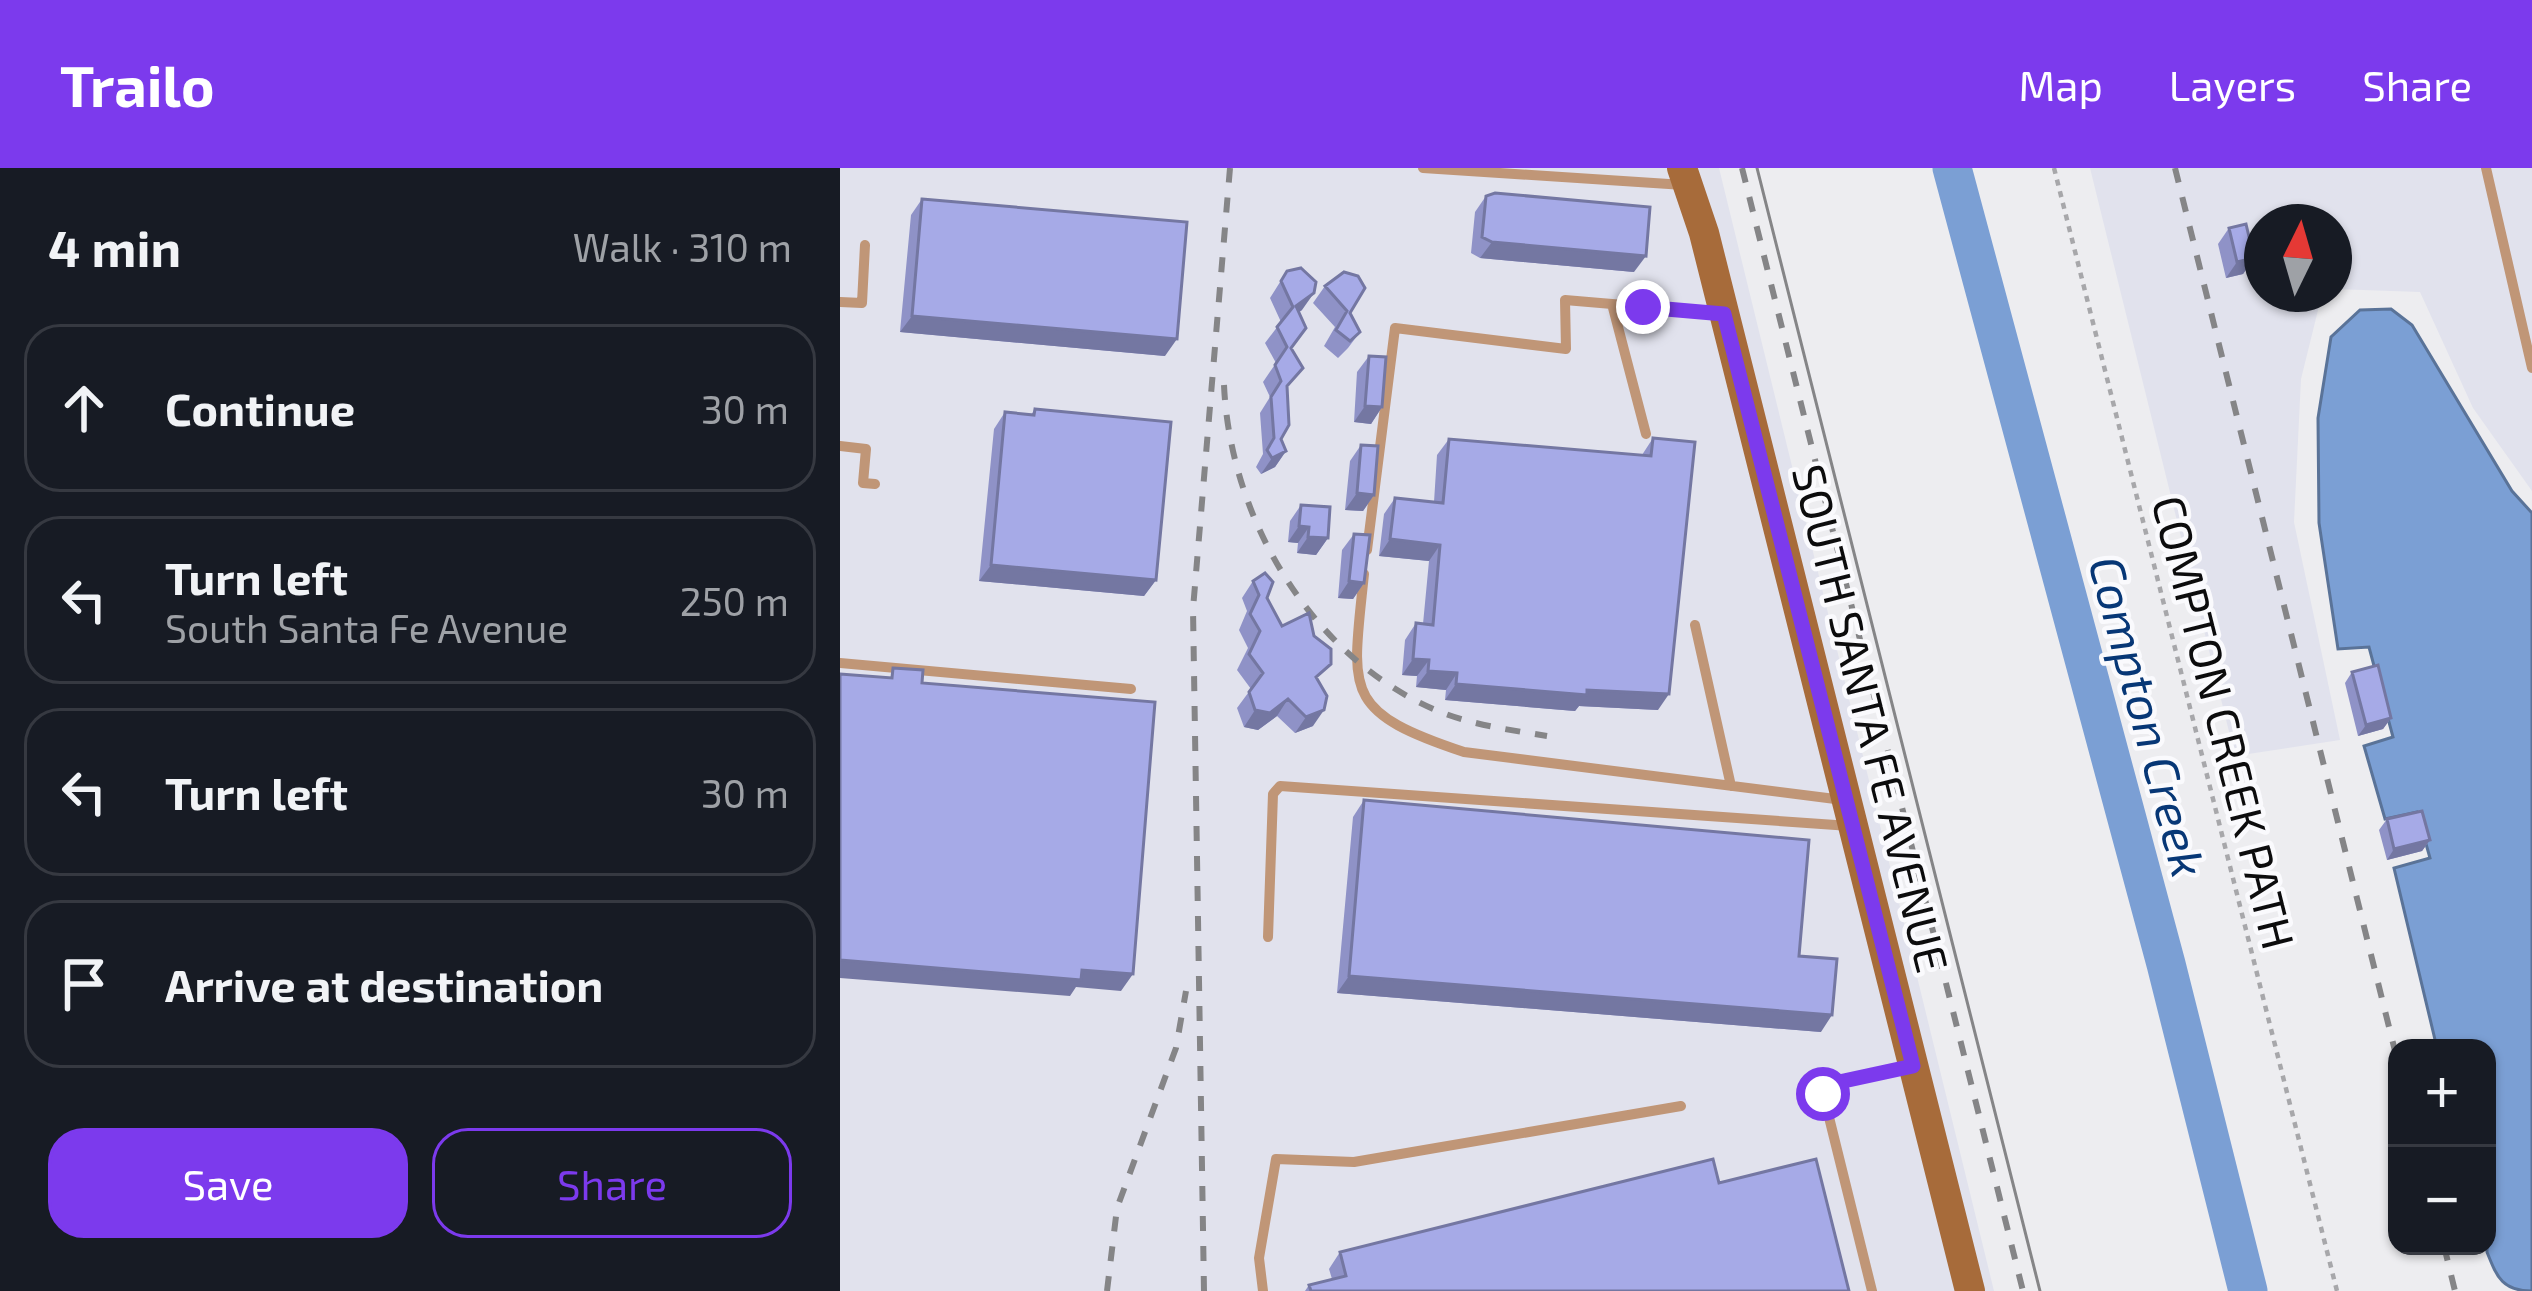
<!DOCTYPE html>
<html lang="en">
<head>
<meta charset="utf-8">
<style>
	:root { --surface:#171b24; --page:#242831; --text:#f1f3f6; --muted:#9ea1a6; --line:#363941; --accent:#7c3aed }
	body { margin:0; font-family:"Exo 2",sans-serif; background:var(--page); color:var(--text) }
	.controls { position:absolute; right:36px; bottom:36px; display:grid; overflow:hidden; border-radius:24px; box-shadow:0 3px 9px #0004 }
	.controls button { width:108px; height:108px; display:grid; place-items:center; padding:0; border:0; border-bottom:3px solid var(--line); background:var(--surface); color:var(--text); font:60px sans-serif }
	.compass { position:absolute; left:1404px; top:36px; width:108px; height:108px; border-radius:50%; background:var(--surface); box-shadow:0 3px 9px #0004; rotate:5deg }
	.stop { position:absolute; width:36px; height:36px; margin:-27px; border:9px solid #7c3aed; border-radius:50%; background:#fff }
	.stop.end { background:#7c3aed; border-color:#fff; box-shadow:0 3px 12px #0008 }
	.list { margin:0; padding:0; list-style:none }
	h2 { display:flex; justify-content:space-between; align-items:center; height:156px; margin:0; padding:0 48px; font-size:51px }
	h2 small { font-size:39px; font-weight:400; color:var(--muted) }
	.list li { display:grid; grid-template-columns:78px 1fr auto; gap:36px; align-items:center; box-sizing:border-box; height:168px; margin:0 24px 24px; padding:0 24px; border:3px solid var(--line); border-radius:36px }
	.list b { display:block; font-size:45px; white-space:nowrap }
	.list p { margin:0; font-size:39px; white-space:nowrap; color:var(--muted) }
	.list em { font-size:39px; font-style:normal; color:var(--muted) }
	.actions { display:flex; gap:24px; padding:36px 48px }
	.actions a { flex:1; padding:27px 0; border:3px solid var(--accent); border-radius:36px; text-align:center; font-size:42px; color:var(--accent) }
	.actions .main { background:var(--accent); color:#fff }
	.icon { flex:none; width:66px; height:66px; fill:none; stroke:currentColor; stroke-width:2; stroke-linecap:round; stroke-linejoin:round }
	.map { position:relative; flex:none; width:1692px; height:1123px; overflow:hidden }
	header { display:flex; align-items:center; gap:72px; box-sizing:border-box; height:168px; padding:0 60px; background:var(--accent); color:#fff }
	header strong { font-size:57px }
	nav { display:flex; gap:66px; margin-inline-start:auto; font-size:42px }
	main { display:flex }
	aside { flex:1; background:var(--surface) }
	.map>svg:first-child { display:block }
	.built { fill:#e1e2ed }
	.water { fill:#7b9fd4; stroke:#5a7398; stroke-width:3 }
	.lines { fill:none; stroke-linecap:round; stroke-linejoin:round }
	.river { stroke:#7b9fd4; stroke-width:39 }
	.path { stroke:#a7a7aa; stroke-width:4.5; stroke-dasharray:6 6; stroke-linecap:butt }
	.service { stroke:#c09677; stroke-width:10 }
	.secondary { stroke:#a76b3a; stroke-width:30 }
	.tram { stroke:#858587; stroke-width:3 }
	.rail { stroke:#858587; stroke-width:6; stroke-dasharray:15 15; stroke-linecap:butt }
	.wall { fill:#8f92c7 }
	.shaded-wall { fill:#7477a2 }
	.building { fill:#a6aae7; stroke:#7477a2; stroke-width:3 }
	.route { stroke:#7c3aed; stroke-width:15 }
	.labels { text-anchor:middle; dominant-baseline:central; stroke-width:9; stroke-linejoin:round; paint-order:stroke }
	.street-label { font-size:45px; fill:#0c0c0d; stroke:#fafafd }
	.water-label { font-size:48px; font-style:italic; fill:#073776; stroke:#fafafd }
</style>
</head>
<body>
<header>
<strong>Trailo</strong>
<nav><a>Map</a><a>Layers</a><a>Share</a></nav>
</header>
<main>
<aside>
<h2>4 min<small>Walk · 310 m</small></h2>
<ul class="list">
<li><svg class="icon" aria-label="ahead" viewBox="0 0 24 24"><path d="M12 20V5M6 11l6-6 6 6"/></svg><div><b>Continue</b></div><em>30 m</em></li>
<li><svg class="icon" aria-label="left" viewBox="0 0 24 24"><path d="M17 20v-9H6M10 6l-5 5 5 5"/></svg><div><b>Turn left</b><p>South Santa Fe Avenue</p></div><em>250 m</em></li>
<li><svg class="icon" aria-label="left" viewBox="0 0 24 24"><path d="M17 20v-9H6M10 6l-5 5 5 5"/></svg><div><b>Turn left</b></div><em>30 m</em></li>
<li><svg class="icon" aria-label="arrive" viewBox="0 0 24 24"><path d="M6 21V4h12l-3 4 3 4H6"/></svg><div><b>Arrive at destination</b></div></li>
</ul>
<div class="actions"><a class="main">Save</a><a>Share</a></div>
</aside>
<div class="map">
<svg width="1692" height="1123" viewBox="0 0 1692 1123">
	<rect width="100%" height="100%" fill="#ededf0"/>
	<path class="built" d="M0,0H879L1154,1123H0Z
		M1250,0H1692V323L1633,240L1580,124L1494,121V54H1422V126H1482L1461,211L1454,354L1500,572L1395,588Z"/>
	<path class="water" d="M1551,141L1572,157L1672,323L1692,345V1123C1662,1123 1657,1109 1647,1084V880H1597L1554,700L1590,690L1577,644L1545,651L1524,578L1553,569L1529,479L1498,481L1479,355L1478,250L1491,169L1520,142Z"/>
	<g class="lines">
		<path class="river" d="M1112,0L1326,796L1408,1123"/>
		<path class="path" d="M1214,0L1497,1123"/>
		<path class="service" d="M583,0L844,17
			M1646,0L1692,200
			M0,134L22,135L25,77
			M772,136L806,266
			M0,278L26,281L23,315L35,316
			M527,382L555,160L726,181L725,132L878,145
			M524,406C512,524 501,543 624,584L1003,632
			M855,457L891,618
			M0,495L291,521
			M428,769L433,626L440,618L1010,658
			M423,1123L419,1090L436,991L514,994L841,938
			M1032,1123L983,925L999,913L1069,899"/>
		<path class="secondary" d="M842,0L864,65L1130,1123"/>
		<path class="tram" d="M917,0L1200,1123"/>
		<path class="rail" d="M902,0L1183,1123
			M1335,0L1557,891
			M384,217C390,350 471,490 598,543C632,557 671,562 707,568
			M1604,1078L1615,1123
			M267,1123L277,1040L336,880L346,823
			M364,1123L353,441L390,0"/>
	</g>
	<path class="wall" d="M646,28L794,104L640,90L631,85L635,44Z
		M82,31L325,188L60,164L71,47Z
		M1389,60L1414,90L1403,106L1386,110L1378,76Z
		M447,103L462,142L459,144L452,181L441,271L446,283L435,299L421,306L416,299L423,286L420,245L430,229L423,214L436,195L425,175L441,154L430,130Z
		M485,118L510,145L520,164L508,180L498,190L484,178L495,159L473,135Z
		M529,188L542,239L531,256L514,254L517,204Z
		M195,241L316,412L304,428L139,413L154,261L165,244L191,247Z
		M813,270L818,542L739,538L735,543L605,532L606,522L576,519L577,508L562,507L565,472L576,455L583,456L589,393L539,388L544,346L555,330L594,334L597,287L609,271L802,287Z
		M521,277L534,327L523,343L505,342L510,293Z
		M461,337L488,370L476,387L457,385L458,375L448,374L450,353Z
		M514,366L524,415L513,431L498,430L502,382Z
		M413,413L427,430L442,458L478,513L473,558L455,565L437,548L418,562L404,559L397,540L411,521L397,502L408,480L399,462L407,443L402,430Z
		M1512,504L1551,550L1543,561L1518,568L1505,515Z
		M524,632L959,788L981,864L497,825L513,649Z
		M1547,651L1590,672L1582,683L1547,692L1539,662Z
		M879,1015L1009,1123H465L469,1117L492,1111L489,1101L500,1084Z"/>
	<path class="shaded-wall" d="M652,74L806,88L794,104L640,90Z
		M1414,90L1403,106L1386,110L1397,94Z
		M474,125L462,142L444,154L456,138Z
		M72,148L337,171L325,188L60,164Z
		M525,238L542,239L531,256L514,254Z
		M446,283L435,299L421,306L432,290Z
		M517,325L534,327L523,343L505,342Z
		M459,358L469,359L458,375L448,374Z
		M468,369L488,370L476,387L457,385Z
		M550,371L600,377L589,393L539,388Z
		M151,397L316,412L304,428L139,413Z
		M509,413L524,415L513,431L498,430Z
		M573,491L589,492L577,508L562,507Z
		M588,503L617,505L606,522L576,519Z
		M616,516L747,522L829,526L818,542L739,538L735,543L605,532Z
		M448,531L437,548L418,562L404,559L415,542Z
		M484,542L473,558L455,565L466,549Z
		M1551,550L1543,561L1518,568L1526,557Z
		M1590,672L1582,683L1547,692L1554,681Z
		M0,792L242,802L293,806L281,823L236,819L230,828L0,810Z
		M509,808L992,847L981,864L497,825Z"/>
	<path class="building" d="M655,25L810,39L806,88L652,74L642,69L646,28Z
		M82,31L347,54L337,171L72,148Z
		M1406,56L1414,90L1397,94L1389,60Z
		M461,100L476,114L474,125L456,138L466,160L451,180L463,200L447,218L449,257L441,271L446,283L432,290L427,282L434,270L431,229L441,213L435,197L447,179L437,159L453,139L441,113L447,103Z
		M504,104L518,108L525,120L510,145L520,164L510,173L496,162L507,143L485,118Z
		M529,188L546,189L542,239L525,238Z
		M195,241L331,254L316,412L151,397L165,244L194,247Z
		M813,270L855,274L829,526L747,522V527L616,516L617,505L588,503L589,492L573,491L576,455L593,457L600,377L550,371L555,330L603,335L609,271L811,288Z
		M521,277L538,278L534,327L517,325Z
		M461,337L490,339L488,370L468,369L469,359L459,358Z
		M514,366L530,367L524,415L509,413Z
		M425,405L433,414L427,430L442,458L469,445L474,468L491,481V496L476,509L487,528L484,542L466,549L448,531L430,545L415,542L409,524L423,505L409,486L420,463L410,446L419,427L413,413Z
		M1538,497L1551,550L1526,557L1512,504Z
		M53,500L83,502L82,515L315,534L293,806L242,802L241,812L0,792V506L52,510Z
		M524,632L969,672L959,788L997,791L992,847L509,808Z
		M1582,643L1590,672L1554,681L1547,651Z
		M873,991L879,1015L976,991L1009,1123H471L469,1117L506,1108L500,1084Z"/>
	<g class="lines">
		<path class="route" d="M803,139L884,146L1073,898L999,914L983,926"/>
	</g>
	<g class="labels">
		<g class="street-label">
			<text transform="translate(1032 550) rotate(76)">SOUTH SANTA FE AVENUE</text>
			<text transform="translate(1385 554) rotate(76)">COMPTON CREEK PATH</text>
		</g>
		<g class="water-label">
			<text transform="translate(1309 548) rotate(75)">Compton Creek</text>
		</g>
	</g>
</svg>
<div class="controls">
<button>+</button>
<button>−</button>
</div>
<svg class="compass" viewBox="-18 -18 36 36"><path d="M0-13l5 13h-10z" fill="#e53935"/><path d="M0 13l5-13h-10z" fill="#9ea1a6"/></svg>
<div class="stop" style="left:983px;top:926px"></div>
<div class="stop end" style="left:803px;top:139px"></div>
</div>
</main>
</body>
</html>
